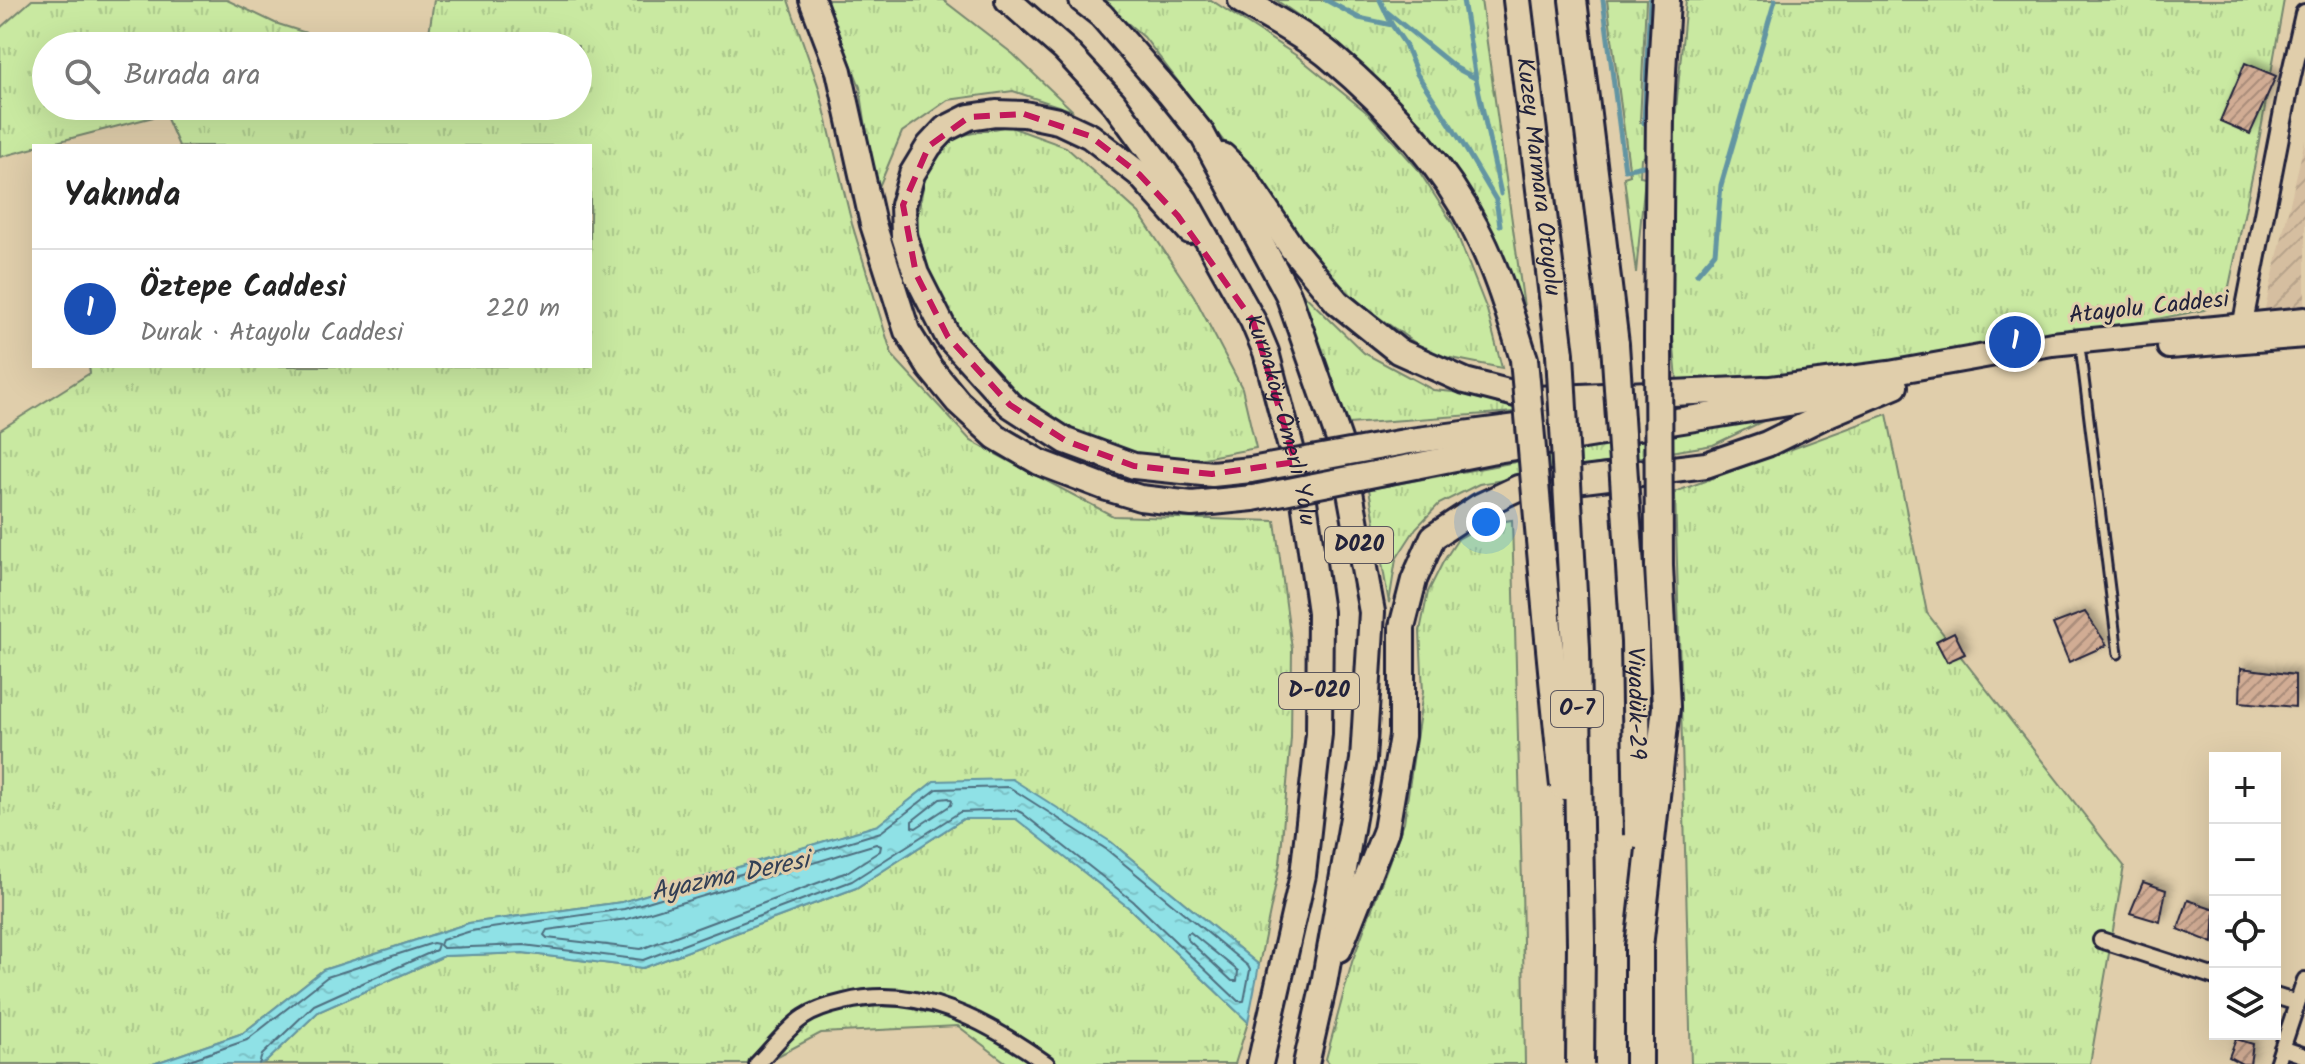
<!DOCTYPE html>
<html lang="tr">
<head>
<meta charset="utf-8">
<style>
	:root { --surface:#fff; --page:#f2f2f2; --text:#222; --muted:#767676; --line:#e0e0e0; --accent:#22223b }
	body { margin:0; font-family:Kalam,sans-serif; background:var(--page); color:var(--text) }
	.controls { position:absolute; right:24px; bottom:24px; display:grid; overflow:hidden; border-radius:0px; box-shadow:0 8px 32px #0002 }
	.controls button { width:72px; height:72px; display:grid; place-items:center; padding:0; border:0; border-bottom:2px solid var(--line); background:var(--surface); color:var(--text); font:40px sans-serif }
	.you { position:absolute; left:1486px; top:522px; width:28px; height:28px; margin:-20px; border:6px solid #fff; border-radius:50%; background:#1a73e8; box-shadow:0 0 0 12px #1a73e833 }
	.badge { display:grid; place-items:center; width:52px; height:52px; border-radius:50%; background:var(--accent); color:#fff; font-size:26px; font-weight:700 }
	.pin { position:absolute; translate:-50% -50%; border:4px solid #fff; box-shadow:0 2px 8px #0006 }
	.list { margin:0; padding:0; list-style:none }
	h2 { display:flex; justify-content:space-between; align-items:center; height:104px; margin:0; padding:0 32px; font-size:34px }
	h2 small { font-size:26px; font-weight:400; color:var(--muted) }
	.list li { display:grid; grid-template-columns:52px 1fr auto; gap:24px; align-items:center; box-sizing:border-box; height:120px; padding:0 32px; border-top:2px solid var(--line) }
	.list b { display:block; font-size:30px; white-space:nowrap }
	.list p { margin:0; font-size:26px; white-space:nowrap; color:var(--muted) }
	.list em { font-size:26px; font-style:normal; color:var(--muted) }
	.icon { flex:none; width:44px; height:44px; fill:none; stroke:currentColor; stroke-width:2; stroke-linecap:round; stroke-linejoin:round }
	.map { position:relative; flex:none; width:2305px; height:1064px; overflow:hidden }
	.search { position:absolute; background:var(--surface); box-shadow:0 8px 32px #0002; left:32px; top:32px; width:560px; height:88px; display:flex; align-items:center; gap:20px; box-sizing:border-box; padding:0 28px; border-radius:44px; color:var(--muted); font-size:30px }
	.panel { position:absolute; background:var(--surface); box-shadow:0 8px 32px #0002; left:32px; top:144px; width:560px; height:224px; border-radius:0px }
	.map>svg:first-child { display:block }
	.industrial { fill:url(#industrial-furrows) }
	.grass { fill:url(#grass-tufts); stroke:#76866e; stroke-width:2 }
	.water { fill:url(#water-ripples); stroke:#6395a2; stroke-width:2 }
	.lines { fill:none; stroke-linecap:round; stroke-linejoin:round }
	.shore { stroke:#4e6e7f; stroke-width:2 }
	.stream { stroke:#6395a2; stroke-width:5 }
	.building { fill:url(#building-hatch); stroke:#22223b; stroke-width:2; filter:url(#shadow) }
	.service-casing { stroke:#22223b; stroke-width:13 }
	.minor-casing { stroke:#22223b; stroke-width:20 }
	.tertiary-casing { stroke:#22223b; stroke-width:24 }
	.primary-casing { stroke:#22223b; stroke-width:28 }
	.trunk-casing { stroke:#22223b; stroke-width:30 }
	.motorway-casing { stroke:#22223b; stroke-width:32 }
	.service { stroke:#e0ceab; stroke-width:7 }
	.minor { stroke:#e0ceab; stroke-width:14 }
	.tertiary { stroke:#e0ceab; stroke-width:18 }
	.primary { stroke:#e0ceab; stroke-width:22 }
	.trunk { stroke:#e0ceab; stroke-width:24 }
	.motorway { stroke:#e0ceab; stroke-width:26 }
	.trunk-bridge-casing { stroke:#22223b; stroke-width:30; stroke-linecap:butt }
	.motorway-bridge-casing { stroke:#22223b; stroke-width:32; stroke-linecap:butt }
	.trunk-bridge { stroke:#e0ceab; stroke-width:24 }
	.motorway-bridge { stroke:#e0ceab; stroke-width:26 }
	.marked { fill:none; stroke:#c2185b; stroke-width:6; stroke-dasharray:16 10; stroke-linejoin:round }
	.labels { text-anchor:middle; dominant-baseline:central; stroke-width:6; stroke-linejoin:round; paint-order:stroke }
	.shield { fill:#e0ceab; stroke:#5b565d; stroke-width:2 }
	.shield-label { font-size:22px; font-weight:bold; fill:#22223b }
	.street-label { font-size:24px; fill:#22223b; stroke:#e0ceab }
	.water-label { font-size:26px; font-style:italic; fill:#323f55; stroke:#e0ceab }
</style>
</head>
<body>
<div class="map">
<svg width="2305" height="1064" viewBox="0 0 2305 1064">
	<defs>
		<pattern id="industrial-furrows" width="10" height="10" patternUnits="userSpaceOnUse" patternTransform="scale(2)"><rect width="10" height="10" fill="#d5bea0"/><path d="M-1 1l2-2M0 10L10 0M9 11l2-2" fill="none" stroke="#b7a38b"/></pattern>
		<pattern id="grass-tufts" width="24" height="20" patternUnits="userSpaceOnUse" patternTransform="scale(2)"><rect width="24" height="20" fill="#c9e9a1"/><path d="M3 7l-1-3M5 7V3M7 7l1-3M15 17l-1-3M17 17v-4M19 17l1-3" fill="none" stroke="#acc88c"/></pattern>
		<pattern id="water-ripples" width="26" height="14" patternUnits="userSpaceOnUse" patternTransform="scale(2)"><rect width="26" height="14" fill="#8fe1e6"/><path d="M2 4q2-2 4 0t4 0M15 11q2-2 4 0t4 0" fill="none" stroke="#7bc1c6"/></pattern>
		<pattern id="building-hatch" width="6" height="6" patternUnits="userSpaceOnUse" patternTransform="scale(2)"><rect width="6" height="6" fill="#d1ac94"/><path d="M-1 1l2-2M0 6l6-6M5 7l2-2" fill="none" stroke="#a98c7a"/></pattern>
		<filter id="shadow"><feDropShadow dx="5" dy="-5" stdDeviation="4" flood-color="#0004"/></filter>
	</defs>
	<rect width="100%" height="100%" fill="#e0ceab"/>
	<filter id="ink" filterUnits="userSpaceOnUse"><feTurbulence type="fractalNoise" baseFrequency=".0125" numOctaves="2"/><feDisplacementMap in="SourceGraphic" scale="16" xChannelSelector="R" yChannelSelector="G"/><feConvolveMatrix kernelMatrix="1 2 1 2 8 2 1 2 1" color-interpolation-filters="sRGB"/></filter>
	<g filter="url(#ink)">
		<path class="industrial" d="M2305,140V318L2262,321Z"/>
		<path class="grass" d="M32,0H227L275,23L347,46H46V106H578V46H427L434,0H788L819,88L852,224L892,355L971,441L1113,516L1275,521L1292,649L1291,738L1280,863L1259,965L1111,842L934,781L879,825L622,902L469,923L323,970L243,1033L153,1064H0V430L90,373L89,366H590V146H179L165,114L41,146H34V148L0,157V28Z
			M826,0H943L1013,54L1073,111L1013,91L948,100L902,132L876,194L860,87Z
			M1100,0H1211L1297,56L1370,115L1417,168L1453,224L1487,310L1502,368L1431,354L1364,307L1312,257L1144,37Z
			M1276,0H1481L1524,307L1500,250L1475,198L1451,161L1422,124L1335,41Z
			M1607,0H1646L1640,122L1646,123V156L1641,158L1640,176L1645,177L1636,273L1624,177L1630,175Z
			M1686,0H2284L2255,163L2227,296L2204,310L2083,333L1834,369L1754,377L1677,380L1669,293L1671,165Z
			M1008,126L1066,147L1139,213L1194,296L1242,388L1256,448L1193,460L1118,459L1055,432L977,364L936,298L916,224L926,172L954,137Z
			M1294,285L1364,353L1433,390L1598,406L1349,424Z
			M1778,414L1713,445L1479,484L1439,504L1416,528L1396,559L1389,603L1369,489Z
			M1887,414L1927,613L2124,866L2090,1064H1691L1675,492Z
			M1512,520L1522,883L1525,1064H1330L1326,1059L1352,962L1404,822L1423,692L1420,631L1428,592L1443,562L1458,539L1485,524Z
			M1016,818L1128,907L1248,1022L1235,1064H1008L958,1026L821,1033L763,1064H259L267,1061L318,1012L444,956L523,953L643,968L856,888L963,819Z"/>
		<path class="water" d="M1012,779L1111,842L1259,965L1248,1022L1128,907L1016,819H963L856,888L643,968L523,953L444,956L318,1012L267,1061L259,1064H153L243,1033L323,970L469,923L622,902L878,825L934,781Z"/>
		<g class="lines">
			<path class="shore" d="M1009,787L1106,849L1248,966L1250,970L1244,1001H1238L1133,901L1022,813L1016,810L960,812L852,881L643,960L524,945L443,948L440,945L442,940L471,931L624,909L881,832L937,789Z
				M949,798L952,801L951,805L916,828L912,827V821L940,799Z
				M876,844L881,846L880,851L847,872L641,949L547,938L544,935L547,930L627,919Z
				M1190,932L1238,971L1237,981H1232L1187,939L1186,935Z
				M178,1064L247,1040L327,977L433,943L438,944L436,950L314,1005L262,1055L259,1064"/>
			<path class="stream" d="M1326,0L1359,18L1392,25
				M1380,0L1392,25L1405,44L1417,74L1461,141L1496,200L1500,225
				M1463,0L1476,79L1501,194
				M1603,0L1625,170L1643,166
				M1387,12L1456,68L1475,78
				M1644,123L1650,0
				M1697,274L1715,253L1721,185L1775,0"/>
		</g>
		<path class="building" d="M2245,63L2276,76L2250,134L2220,121Z
			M2085,612L2107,645L2069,662L2053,624Z
			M1954,632L1965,654L1947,662L1936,641Z
			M2241,668L2295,675V707L2240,702Z
			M2143,882L2166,890L2160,922L2130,913Z
			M2188,900L2215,909L2213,943L2178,929Z
			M2236,1039L2253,1044L2250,1064H2242L2229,1057Z"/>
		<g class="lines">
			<defs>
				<path id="service" d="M2081,354L2118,654"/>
				<path id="minor" d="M2101,940L2215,977
					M2275,996L2297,1003
					M2282,1048L2305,1056
					M757,1064C770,1051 789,1026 804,1017C816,1009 831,1005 844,1002C919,983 988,1022 1047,1064
					M2277,1064L2305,980"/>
				<path id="tertiary" d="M2240,338L2289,85L2305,14"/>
				<path id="primary" d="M2169,347L2305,336
					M1763,389L1889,373L2052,344L2305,319"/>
				<g id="trunk">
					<path d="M812,0L839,71L873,224L907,331L930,368L958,402L996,437L1039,462L1107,488L1140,498L1192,504L1253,498"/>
					<path id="s1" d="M1008,0L1065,50L1114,103L1185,200L1253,321L1266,352L1303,494L1320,612L1319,734L1303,875L1260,1064"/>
					<path d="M1082,0L1101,15L1169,93L1202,134L1288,294L1342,448L1372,612L1363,760L1324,984L1306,1064"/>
					<path d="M1223,156L1245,178L1292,248L1337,302L1398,351L1465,381L1535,399L1763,389"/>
					<path d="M1190,231L1139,174L1090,136L1058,121L1024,114L996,113L969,117L945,129L929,146L912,174L903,205L904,236L916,274L948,337L1010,405L1066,441L1134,466L1212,474L1251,470"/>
					<path d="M1410,441L1638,411"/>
					<path d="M1415,466L1490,451L1857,392"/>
					<path d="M1339,949L1386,830L1402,736V627L1414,580L1433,537L1480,506L1518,488L1706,465L1767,444L1826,415L1895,386"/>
				</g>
				<g id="motorway">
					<path d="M1242,0C1270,18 1305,35 1330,56C1387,104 1441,161 1475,228C1497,269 1510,315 1524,359"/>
					<path id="s2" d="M1517,0L1560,354"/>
					<path d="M1573,0L1615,344"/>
					<path d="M1658,338L1660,107L1666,0"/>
					<path d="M1639,1064V947"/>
				</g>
			</defs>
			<use href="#service" class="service-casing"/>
			<use href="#minor" class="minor-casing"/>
			<use href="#tertiary" class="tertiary-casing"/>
			<use href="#primary" class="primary-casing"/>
			<use href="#trunk" class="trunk-casing"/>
			<use href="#motorway" class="motorway-casing"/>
			<use href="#service" class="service"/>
			<use href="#minor" class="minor"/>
			<use href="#tertiary" class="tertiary"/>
			<use href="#primary" class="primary"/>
			<use href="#trunk" class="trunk"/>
			<use href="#motorway" class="motorway"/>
			<defs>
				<path id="trunk-bridge" d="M1251,470L1410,441
					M1253,498L1415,466"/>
				<g id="motorway-bridge">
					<path id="s3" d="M1615,344L1635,642L1638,835"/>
					<path d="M1560,354L1576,648L1581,943L1580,1064"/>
					<path d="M1524,359C1537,502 1548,644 1564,786"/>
					<path d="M1639,947L1666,707L1659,566L1658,338"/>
				</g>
			</defs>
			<use href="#trunk-bridge" class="trunk-bridge-casing"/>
			<use href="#motorway-bridge" class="motorway-bridge-casing"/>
			<use href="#trunk-bridge" class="trunk-bridge"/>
			<use href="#motorway-bridge" class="motorway-bridge"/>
		</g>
	</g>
	<path class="marked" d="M1024,114L1090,136L1139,174L1178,216L1253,321L1295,462L1212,474L1134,466L1066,441L1010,405L948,337L916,274L903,205L929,146L969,117Z"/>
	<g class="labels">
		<g class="shield">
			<rect x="1325" y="527" width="68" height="36" rx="6"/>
			<rect x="1279" y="673" width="80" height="36" rx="6"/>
			<rect x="1551" y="691" width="52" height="36" rx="6"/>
		</g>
		<g class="shield-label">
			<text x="1359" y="545">D020</text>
			<text x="1319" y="691">D-020</text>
			<text x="1577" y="709">O-7</text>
		</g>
		<g class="street-label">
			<text stroke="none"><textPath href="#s2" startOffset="178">Kuzey Marmara Otoyolu</textPath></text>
			<text transform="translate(2149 308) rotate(-6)">Atayolu Caddesi</text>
			<text stroke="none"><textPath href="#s1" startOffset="510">Kurnaköy-Ömerli Yolu</textPath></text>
			<text stroke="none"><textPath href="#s3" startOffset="360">Viyadük-29</textPath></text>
		</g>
		<g class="water-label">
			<text transform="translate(730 877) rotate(-12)">Ayazma Deresi</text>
		</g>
	</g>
</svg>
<div class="controls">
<button>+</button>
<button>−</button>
<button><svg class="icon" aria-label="locate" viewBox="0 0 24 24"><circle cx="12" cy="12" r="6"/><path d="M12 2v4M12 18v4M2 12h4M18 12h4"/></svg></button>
<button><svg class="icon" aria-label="layers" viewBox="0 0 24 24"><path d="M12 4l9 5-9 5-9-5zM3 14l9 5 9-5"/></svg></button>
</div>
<div class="you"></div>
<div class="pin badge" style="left:2015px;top:342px;background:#1a4fb4">1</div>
<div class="search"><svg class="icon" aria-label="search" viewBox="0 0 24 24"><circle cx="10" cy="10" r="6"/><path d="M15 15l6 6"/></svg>Burada ara</div>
<section class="panel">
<h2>Yakında<small></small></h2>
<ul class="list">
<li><span class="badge" style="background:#1a4fb4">1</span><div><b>Öztepe Caddesi</b><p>Durak · Atayolu Caddesi</p></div><em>220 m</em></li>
</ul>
</section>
</div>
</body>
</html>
